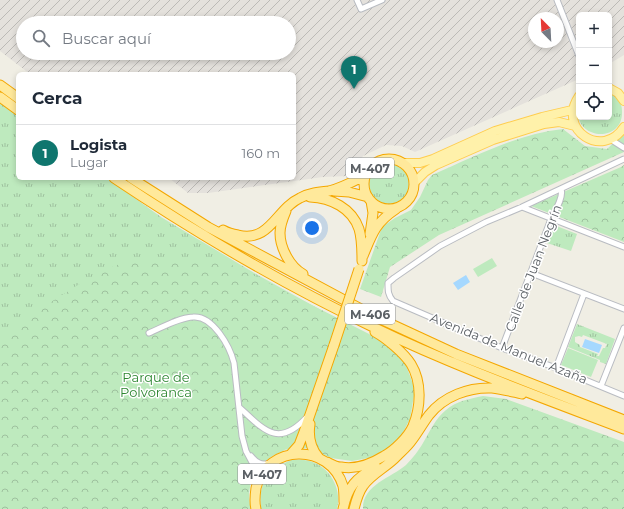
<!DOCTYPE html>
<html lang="es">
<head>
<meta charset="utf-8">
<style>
	:root { --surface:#fff; --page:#f6f6f7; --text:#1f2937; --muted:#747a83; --line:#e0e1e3; --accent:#0f766e }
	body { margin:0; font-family:Montserrat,sans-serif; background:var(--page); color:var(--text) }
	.controls { position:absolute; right:12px; top:12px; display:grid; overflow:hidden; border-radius:6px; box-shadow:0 2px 6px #0003 }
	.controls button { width:36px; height:36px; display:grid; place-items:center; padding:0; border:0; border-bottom:1px solid var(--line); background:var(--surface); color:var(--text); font:20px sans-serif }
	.compass { position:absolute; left:528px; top:12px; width:36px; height:36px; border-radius:50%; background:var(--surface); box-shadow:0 2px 6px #0003; rotate:336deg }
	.you { position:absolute; left:312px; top:228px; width:14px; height:14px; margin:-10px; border:3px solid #fff; border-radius:50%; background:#1a73e8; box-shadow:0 0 0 6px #1a73e833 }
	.badge { display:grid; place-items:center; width:26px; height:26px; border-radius:50%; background:var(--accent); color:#fff; font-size:13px; font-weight:700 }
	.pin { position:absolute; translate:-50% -33px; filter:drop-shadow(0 1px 2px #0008) }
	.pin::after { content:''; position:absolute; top:21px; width:14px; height:12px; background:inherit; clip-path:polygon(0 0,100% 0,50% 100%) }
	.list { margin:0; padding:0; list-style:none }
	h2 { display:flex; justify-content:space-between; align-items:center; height:52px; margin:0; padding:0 16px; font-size:17px }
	h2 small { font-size:13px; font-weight:400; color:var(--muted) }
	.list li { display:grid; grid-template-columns:26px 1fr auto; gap:12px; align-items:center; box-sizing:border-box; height:56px; padding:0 16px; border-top:1px solid var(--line) }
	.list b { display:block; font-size:15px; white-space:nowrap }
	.list p { margin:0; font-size:13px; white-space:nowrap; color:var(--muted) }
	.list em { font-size:13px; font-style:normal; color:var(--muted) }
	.icon { flex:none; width:22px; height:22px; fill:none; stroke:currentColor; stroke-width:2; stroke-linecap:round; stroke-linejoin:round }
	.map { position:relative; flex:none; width:624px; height:509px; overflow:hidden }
	.search { position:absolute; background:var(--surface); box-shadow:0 2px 6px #0003; left:16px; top:16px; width:280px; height:44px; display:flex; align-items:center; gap:10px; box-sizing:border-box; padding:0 14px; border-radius:22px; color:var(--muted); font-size:15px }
	.panel { position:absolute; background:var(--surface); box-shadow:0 2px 6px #0003; left:16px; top:72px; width:280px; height:108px; border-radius:6px }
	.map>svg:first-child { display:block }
	.industrial { fill:url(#industrial-furrows); fill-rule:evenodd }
	.grass { fill:url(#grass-tufts); fill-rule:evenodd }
	.park { fill:url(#park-crowns) }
	.pitch { fill:#beeabe }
	.water { fill:#a5d8ff }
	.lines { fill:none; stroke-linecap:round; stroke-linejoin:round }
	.minor-casing { stroke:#b9bcc2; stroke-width:7 }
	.primary-casing { stroke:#ffcd4e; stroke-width:10 }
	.trunk-casing { stroke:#f4a700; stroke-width:11 }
	.minor { stroke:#fff; stroke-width:5 }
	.primary { stroke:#fff1aa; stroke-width:8 }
	.trunk { stroke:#ffe99b; stroke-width:9 }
	.trunk-bridge-casing { stroke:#f4a700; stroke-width:11; stroke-linecap:butt }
	.trunk-bridge { stroke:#ffe99b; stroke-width:9 }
	.labels { text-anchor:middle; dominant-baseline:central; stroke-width:3; stroke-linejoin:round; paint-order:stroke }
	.shield { fill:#fff; stroke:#8d9094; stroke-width:1 }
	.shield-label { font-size:12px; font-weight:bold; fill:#5c6166 }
	.street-label { font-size:13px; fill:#5c6166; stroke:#fff }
	.park-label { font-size:13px; fill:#2c8630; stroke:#fff }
</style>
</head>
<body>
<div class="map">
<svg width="624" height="509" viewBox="0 0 624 509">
	<defs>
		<pattern id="industrial-furrows" width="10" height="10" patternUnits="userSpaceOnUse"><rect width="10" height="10" fill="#e4e1dc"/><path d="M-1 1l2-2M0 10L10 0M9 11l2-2" fill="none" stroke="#bcbab6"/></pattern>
		<pattern id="grass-tufts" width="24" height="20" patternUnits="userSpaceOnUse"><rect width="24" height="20" fill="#beeabe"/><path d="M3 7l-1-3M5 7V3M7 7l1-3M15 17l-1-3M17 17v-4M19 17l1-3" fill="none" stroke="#9ec19e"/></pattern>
		<pattern id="park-crowns" width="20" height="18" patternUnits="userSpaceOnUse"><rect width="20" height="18" fill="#beeabe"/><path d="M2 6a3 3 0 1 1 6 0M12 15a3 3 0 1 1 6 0" fill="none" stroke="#9ec19e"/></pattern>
	</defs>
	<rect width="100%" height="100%" fill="#f0eee4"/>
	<path class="industrial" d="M0,0H624V55L609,64V15H579V79L415,152L402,146L386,145L363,156L349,176L323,177L208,193H188L169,178H294V74H30L0,51ZM534,18H558V42H534ZM23,23H289V53H23Z"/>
	<path class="grass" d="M609,92C617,96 622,102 622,111C624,145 570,140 579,105V117H609Z
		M0,100L18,114V178H107L161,217L256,274L335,318L294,442L283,451L264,460L251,475L248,497L251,509H0Z
		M369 184a20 20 0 1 1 40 0a20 20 0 1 1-40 0Z
		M554,225L577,234L571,251L547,243Z
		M577,324L615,339L606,364L600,362V360L568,347ZM583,335L607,344L605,348H603L599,356H597L598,354L580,347V345L575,342V337L579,336L582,337Z
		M291,460C295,460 300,459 304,460C327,462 343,487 337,509H261C258,483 267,470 291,460Z"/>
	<path class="park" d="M563,129L585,146L607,149L624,133V152L439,235L390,267L381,297L360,289L382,227L395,218L411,210L420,197L428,180L432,175C474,157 517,134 563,129Z
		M624,165V242L531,206L621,167Z
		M210,260L235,266L379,339L404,360L415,389L410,419L398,442L374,457L352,461L331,458L308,448L280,450L266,461L251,480L249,493L250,509H0V337C19,322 39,309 59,297C81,283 103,269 128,261Z
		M483,396L506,399L624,442V509H363C362,485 391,478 406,465C412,459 419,450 423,443C430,431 435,419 446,410C456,401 469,399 483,396Z"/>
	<path class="pitch" d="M492,258L497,266L478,277L473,269Z
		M568,348L598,360L591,377L561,365Z"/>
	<path class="water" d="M466,275L470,282L458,290L453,283Z
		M585,339L602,345L599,353L582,347Z"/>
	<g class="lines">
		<defs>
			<path id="minor" d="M357,0L361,9L382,0
				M557,0L579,56
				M610,139L624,148
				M624,159L522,207L486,222L440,246L394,278L388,283C388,291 388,295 393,301L502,348L556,368L624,396
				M522,207L624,247
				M531,273L624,309
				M149,333C163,327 178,318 193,317C213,315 230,347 234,363L242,436L246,451L254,466L257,481
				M502,348L551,219C555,211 564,197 561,189
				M556,368L584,294
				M601,386L624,328
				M239,407C263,429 278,449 307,417
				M251,456C256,462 261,466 269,463"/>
			<path id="primary" d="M609,88L618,93L624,101
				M579,96C556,130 603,160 624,127
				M402,163H420L433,159L495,131L542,117L572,110
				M414,183L425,172L436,165L493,140L544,124L559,122L575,126"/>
			<path id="trunk" d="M0,85L18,98
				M0,97L18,110
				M364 184a25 25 0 1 1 50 0a25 25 0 1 1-50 0Z
				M114,178C196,233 283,284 373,327C454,366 540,397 624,429
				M131,178L208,227L376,317L456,354L624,420
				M334,191L349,192L368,197
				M310,197C331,198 352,208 359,229C362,239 362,250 362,261
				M286,211C283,218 280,225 280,233C280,248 290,267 303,274
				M223,230C228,233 232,234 238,235C270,243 276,209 300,198C309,193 319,192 329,191C342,188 354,181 366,175
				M370,234L373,213L371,201
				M363,256C372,234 375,223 396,209
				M310,424C308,437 310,448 319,458
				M291,454L299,445L304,432L334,345
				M327,462C331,464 336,467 341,467C357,470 371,464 384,456C395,450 408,437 413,426C421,407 422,382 411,364C404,353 386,338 375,332
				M256,509C254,502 255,495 256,488C267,443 330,443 343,486C344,491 344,497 344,502
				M343,509C348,486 356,478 376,467
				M354,509C356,501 358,493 363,486C371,474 387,467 397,456C402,451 408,446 412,440C418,432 423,423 429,415C444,396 469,387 492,388C502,389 513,392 522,394"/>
		</defs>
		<use href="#minor" class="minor-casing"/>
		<use href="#primary" class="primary-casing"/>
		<use href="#trunk" class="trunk-casing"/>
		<use href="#minor" class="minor"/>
		<use href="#primary" class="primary"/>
		<use href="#trunk" class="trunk"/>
		<defs>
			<path id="trunk-bridge" d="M334,345L359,269"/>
		</defs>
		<use href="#trunk-bridge" class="trunk-bridge-casing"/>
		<use href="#trunk-bridge" class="trunk-bridge"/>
	</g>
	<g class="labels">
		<g class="shield">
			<rect x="346" y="158" width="48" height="20" rx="3"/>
			<rect x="345" y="304" width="50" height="20" rx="3"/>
			<rect x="238" y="464" width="48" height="20" rx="3"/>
		</g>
		<g class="shield-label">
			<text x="370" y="168">M-407</text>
			<text x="370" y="314">M-406</text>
			<text x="262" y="474">M-407</text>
		</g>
		<g class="street-label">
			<text transform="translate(533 268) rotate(-69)">Calle de Juan Negrín</text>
			<text transform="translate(509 348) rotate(22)">Avenida de Manuel Azaña</text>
		</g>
		<g class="park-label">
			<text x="156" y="377">Parque de<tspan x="156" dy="15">Polvoranca</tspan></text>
		</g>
	</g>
</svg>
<div class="controls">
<button>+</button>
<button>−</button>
<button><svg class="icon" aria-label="locate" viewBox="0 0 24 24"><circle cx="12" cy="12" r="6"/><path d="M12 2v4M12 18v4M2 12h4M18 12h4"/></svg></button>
</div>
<svg class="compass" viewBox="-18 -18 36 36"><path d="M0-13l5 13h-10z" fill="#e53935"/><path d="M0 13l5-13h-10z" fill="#747a83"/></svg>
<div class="you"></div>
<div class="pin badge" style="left:354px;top:89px">1</div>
<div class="search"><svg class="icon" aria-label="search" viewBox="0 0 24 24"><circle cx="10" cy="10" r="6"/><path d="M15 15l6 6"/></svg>Buscar aquí</div>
<section class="panel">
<h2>Cerca<small></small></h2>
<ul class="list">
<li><span class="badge">1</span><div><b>Logista</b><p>Lugar</p></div><em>160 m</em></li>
</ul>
</section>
</div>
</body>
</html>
